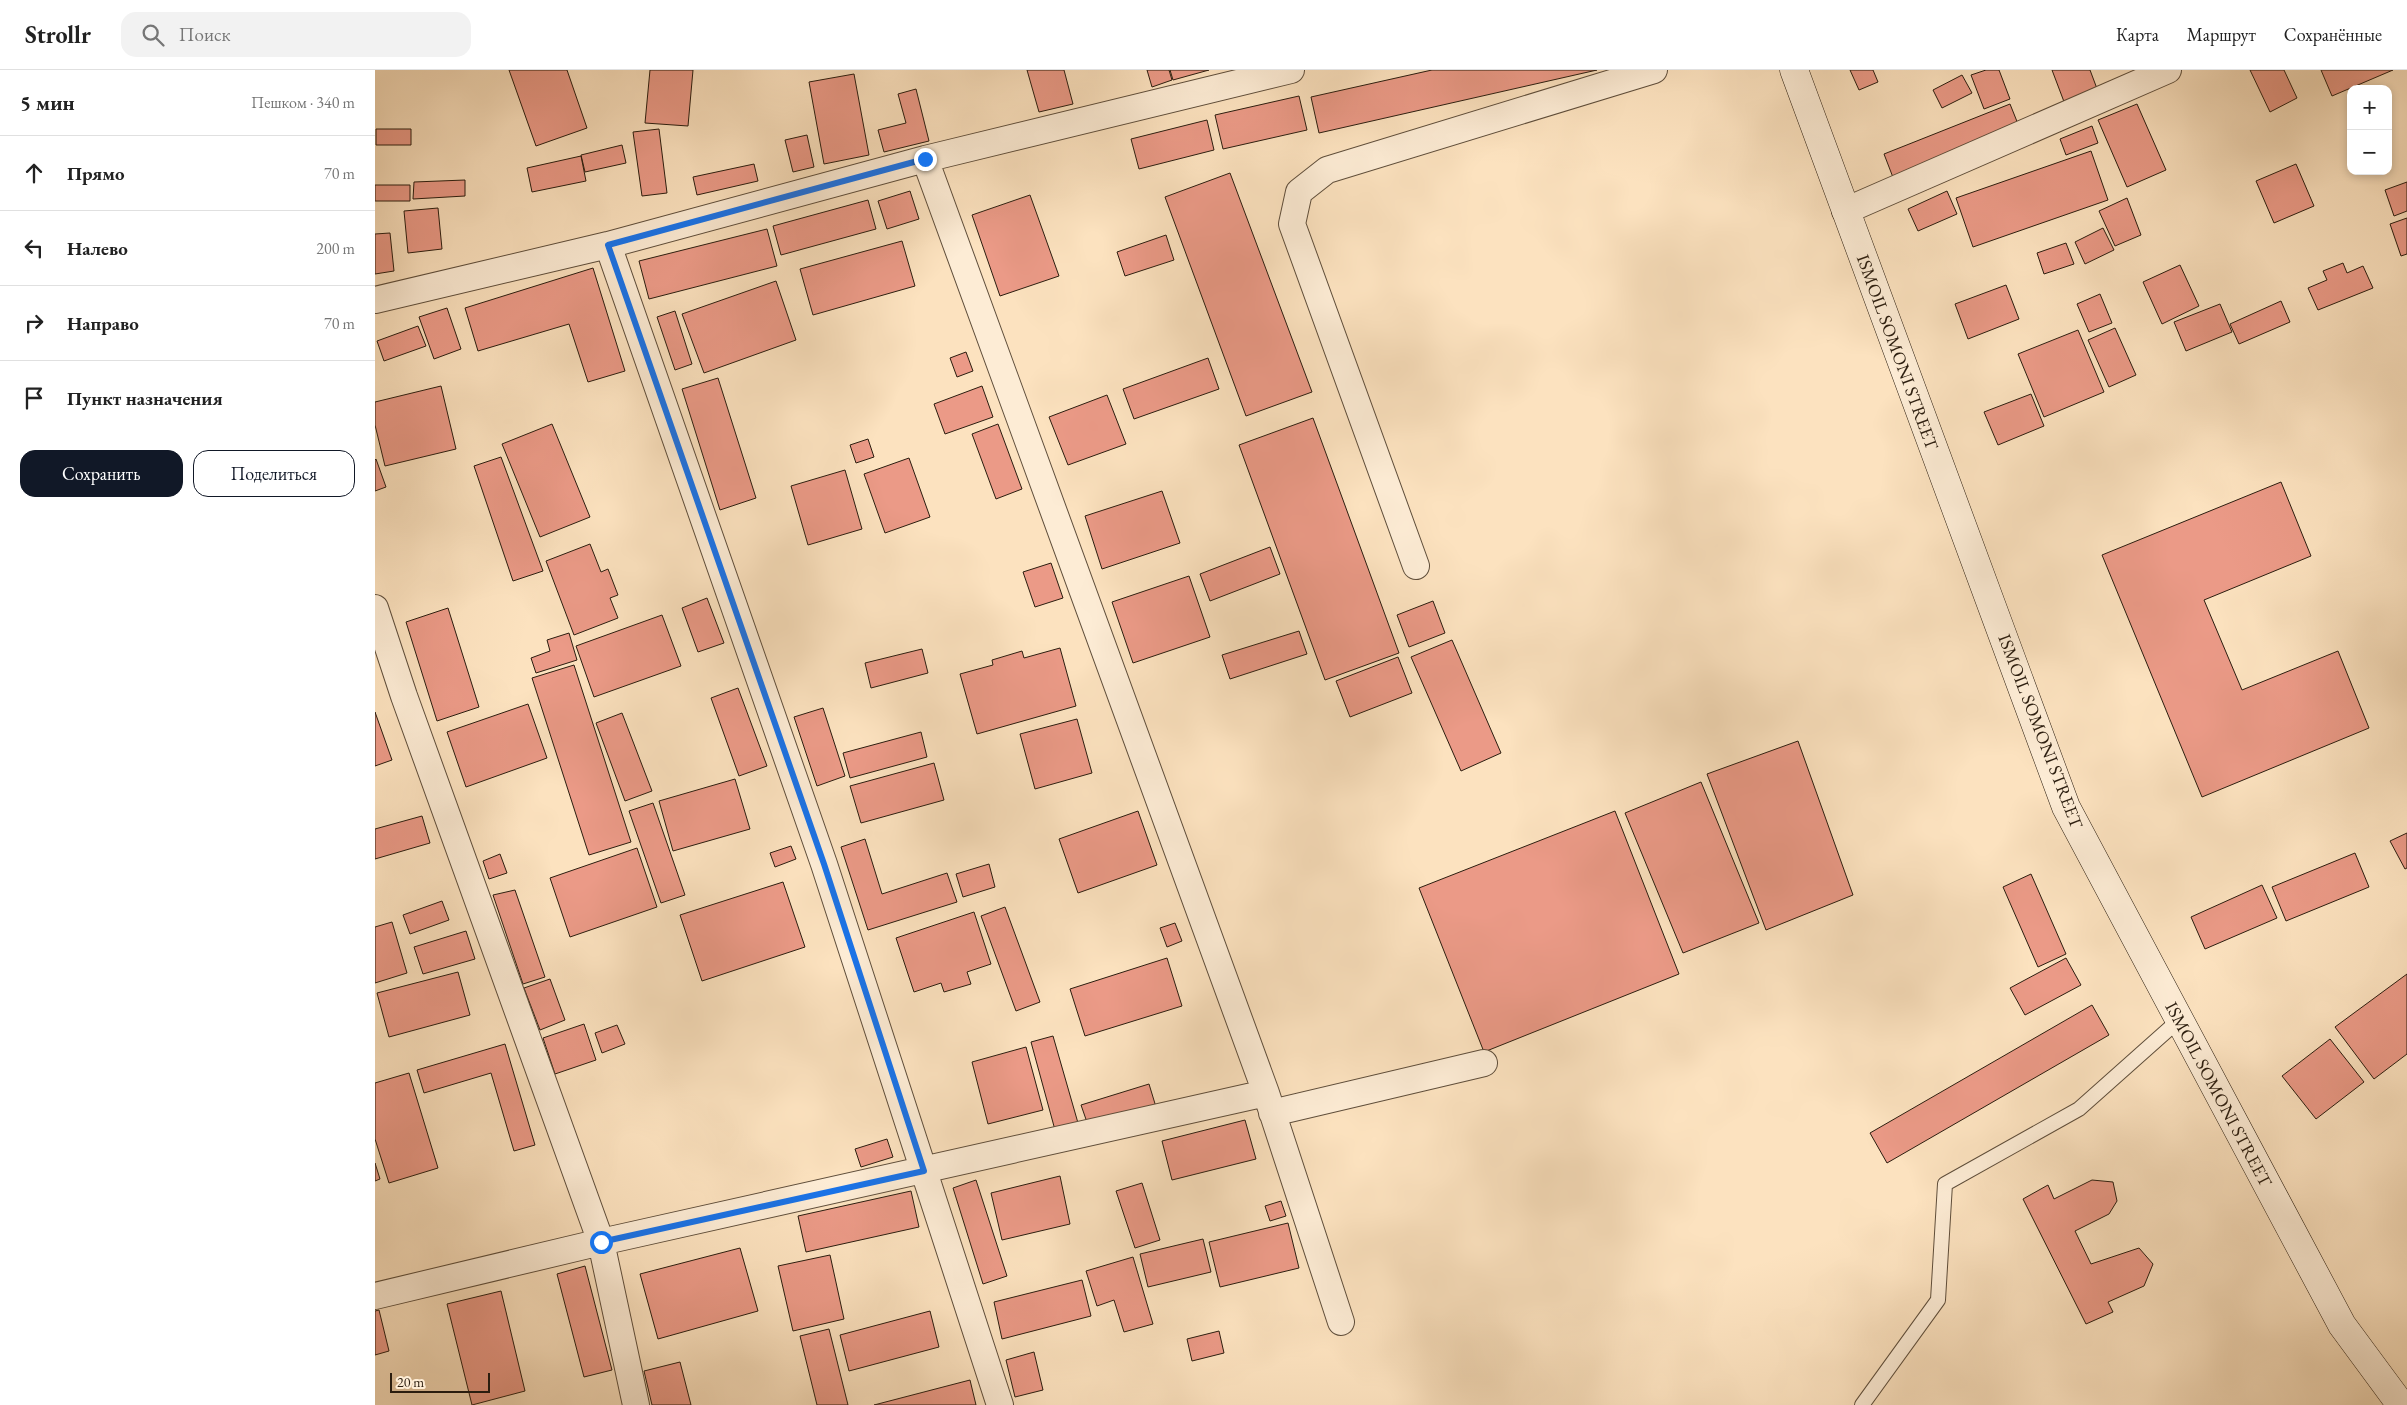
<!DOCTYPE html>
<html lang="ru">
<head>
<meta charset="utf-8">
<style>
	:root { --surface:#fff; --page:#f2f2f2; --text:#222; --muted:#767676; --line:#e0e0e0; --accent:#111827 }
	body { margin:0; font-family:"EB Garamond",serif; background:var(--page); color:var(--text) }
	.controls { position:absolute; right:15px; top:15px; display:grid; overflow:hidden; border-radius:10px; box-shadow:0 2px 8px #0003 }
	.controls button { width:45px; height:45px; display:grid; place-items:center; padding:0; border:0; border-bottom:1px solid var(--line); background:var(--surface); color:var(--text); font:25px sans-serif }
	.scale { position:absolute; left:15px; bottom:12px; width:100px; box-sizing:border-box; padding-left:5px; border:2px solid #2b1d0f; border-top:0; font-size:14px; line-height:18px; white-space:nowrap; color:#2b1d0f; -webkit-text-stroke:4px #fdecd5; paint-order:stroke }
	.stop { position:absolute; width:15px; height:15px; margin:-11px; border:4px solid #1a73e8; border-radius:50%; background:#fff }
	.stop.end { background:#1a73e8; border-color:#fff; box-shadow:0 1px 5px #0008 }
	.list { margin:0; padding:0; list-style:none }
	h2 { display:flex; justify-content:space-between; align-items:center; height:65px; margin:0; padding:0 20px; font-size:21px }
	h2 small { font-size:16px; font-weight:400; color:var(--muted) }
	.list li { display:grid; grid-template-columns:32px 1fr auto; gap:15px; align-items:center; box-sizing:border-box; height:75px; padding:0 20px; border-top:1px solid var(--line) }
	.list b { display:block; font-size:19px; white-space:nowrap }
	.list em { font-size:16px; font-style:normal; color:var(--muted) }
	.actions { display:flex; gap:10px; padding:15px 20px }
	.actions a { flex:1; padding:11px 0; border:1px solid var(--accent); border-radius:15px; text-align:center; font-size:18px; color:var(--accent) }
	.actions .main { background:var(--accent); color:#fff }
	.icon { flex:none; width:28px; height:28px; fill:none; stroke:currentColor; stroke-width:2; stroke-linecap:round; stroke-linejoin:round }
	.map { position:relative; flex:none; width:2032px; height:1335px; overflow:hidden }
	header { display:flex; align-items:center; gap:30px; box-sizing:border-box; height:70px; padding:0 25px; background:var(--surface); border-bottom:1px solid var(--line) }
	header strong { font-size:24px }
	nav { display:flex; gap:28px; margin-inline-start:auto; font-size:18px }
	.search { width:350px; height:45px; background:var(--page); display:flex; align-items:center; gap:12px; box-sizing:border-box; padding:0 18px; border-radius:15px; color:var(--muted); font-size:19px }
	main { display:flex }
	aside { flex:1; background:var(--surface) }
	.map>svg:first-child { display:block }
	.building { fill:#eb9a87; stroke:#2b1d0f }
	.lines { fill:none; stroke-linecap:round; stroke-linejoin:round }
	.service-casing { stroke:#5f4e3b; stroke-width:16 }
	.minor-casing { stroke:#5f4e3b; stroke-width:28 }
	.secondary-casing { stroke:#2b1d0f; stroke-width:29 }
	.service { stroke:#fdecd5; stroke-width:14 }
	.minor { stroke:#fdecd5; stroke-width:26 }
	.secondary { stroke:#fdecd5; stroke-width:28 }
	.route { stroke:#1a73e8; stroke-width:6 }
	.labels { text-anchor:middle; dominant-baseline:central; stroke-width:4; stroke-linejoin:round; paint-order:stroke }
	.street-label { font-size:18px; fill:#2b1d0f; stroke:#fdecd5 }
</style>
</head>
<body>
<header>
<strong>Strollr</strong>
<div class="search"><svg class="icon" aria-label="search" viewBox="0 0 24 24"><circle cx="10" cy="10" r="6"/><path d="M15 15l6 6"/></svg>Поиск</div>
<nav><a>Карта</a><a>Маршрут</a><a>Сохранённые</a></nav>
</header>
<main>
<aside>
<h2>5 мин<small>Пешком · 340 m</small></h2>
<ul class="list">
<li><svg class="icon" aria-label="ahead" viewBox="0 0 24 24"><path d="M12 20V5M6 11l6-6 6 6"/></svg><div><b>Прямо</b></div><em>70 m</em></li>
<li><svg class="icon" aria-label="left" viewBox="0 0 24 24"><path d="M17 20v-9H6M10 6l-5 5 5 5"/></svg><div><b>Налево</b></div><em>200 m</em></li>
<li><svg class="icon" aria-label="right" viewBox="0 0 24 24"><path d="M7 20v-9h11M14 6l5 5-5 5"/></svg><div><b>Направо</b></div><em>70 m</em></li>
<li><svg class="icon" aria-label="arrive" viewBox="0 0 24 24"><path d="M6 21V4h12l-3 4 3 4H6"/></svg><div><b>Пункт назначения</b></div></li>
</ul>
<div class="actions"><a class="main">Сохранить</a><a>Поделиться</a></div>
</aside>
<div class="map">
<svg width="2032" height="1335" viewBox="0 0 2032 1335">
	<rect width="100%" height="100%" fill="#fce2bf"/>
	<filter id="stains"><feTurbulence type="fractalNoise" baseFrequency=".004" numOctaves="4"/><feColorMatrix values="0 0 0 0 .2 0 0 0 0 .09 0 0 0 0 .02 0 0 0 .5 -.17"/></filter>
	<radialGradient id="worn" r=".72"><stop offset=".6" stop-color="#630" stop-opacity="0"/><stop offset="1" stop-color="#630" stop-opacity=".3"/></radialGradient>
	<path class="building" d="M134,0H192L212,58L161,76Z
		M275,0H318L313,56L270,53Z
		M652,0H689L698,34L664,42Z
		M772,0H794L797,10L777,17Z
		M795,0H834L798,10Z
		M1057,0H1222L944,63L936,27Z
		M1475,0H1498L1503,12L1484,20Z
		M1611,0H1624L1635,29L1609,39L1596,5Z
		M1677,0H1715L1724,24L1691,37Z
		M1875,0H1909L1922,28L1895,42Z
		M1946,0H2018L1957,26Z
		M479,4L494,85L449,94L434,12Z
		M1587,5L1597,23L1567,38L1558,20Z
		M541,19L554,71L509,82L503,60L531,53L523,24Z
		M924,26L932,60L848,79L840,45Z
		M1635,34L1645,59L1519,110L1509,84Z
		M1762,34L1791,100L1752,117L1723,50Z
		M832,50L839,80L764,99L756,69Z
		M1717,56L1723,73L1691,85L1685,69Z
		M1,59H36V75H1Z
		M284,59L292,123L267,126L258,62Z
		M432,65L439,97L418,102L410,70Z
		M247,75L251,93L210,102L206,85Z
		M1716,81L1733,130L1598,177L1581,128Z
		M206,86L211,111L157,122L152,98Z
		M379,94L383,111L322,125L318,107Z
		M1921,94L1939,136L1899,153L1881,111Z
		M855,103L937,322L871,346L790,127Z
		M90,110V126L38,129L39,112Z
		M2032,112V141L2019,146L2010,120Z
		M0,115H35V131H0Z
		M535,121L544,149L512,159L503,131Z
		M1572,121L1582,144L1543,161L1533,139Z
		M655,125L684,206L625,226L597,145Z
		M1752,128L1766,165L1740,176L1724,141Z
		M493,130L501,159L406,185L398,156Z
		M63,138L67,179L33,183L29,141Z
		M2032,148V184L2026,186L2015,154Z
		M1728,158L1739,180L1710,194L1700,172Z
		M392,159L402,196L274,229L264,191Z
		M15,163L19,201L0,204V164Z
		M791,165L799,190L750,206L742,182Z
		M527,171L540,216L438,245L425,199Z
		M1691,173L1699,194L1669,204L1662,183Z
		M1968,193L1972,203L1988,196L1998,218L1943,240L1933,218L1952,210L1948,201Z
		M1805,195L1824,236L1787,254L1768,212Z
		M218,198L250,301L213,312L194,254L103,281L90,238Z
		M401,211L421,270L329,303L307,244Z
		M1631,215L1644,249L1593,269L1580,234Z
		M1725,224L1737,253L1714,262L1702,234Z
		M1906,231L1915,252L1864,274L1855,254Z
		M1845,234L1857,262L1811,281L1799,252Z
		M72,238L86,279L59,289L44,247Z
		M300,241L317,294L300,300L282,247Z
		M43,256L51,276L9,291L2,271Z
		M1740,258L1761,305L1734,317L1713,270Z
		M1703,260L1729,322L1669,347L1643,284Z
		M591,282L598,301L582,307L575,288Z
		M833,288L844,319L759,349L748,319Z
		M343,308L381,428L345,440L307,319Z
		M66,316L81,379L10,396L0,355V332Z
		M607,316L618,347L570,364L559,334Z
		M1656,324L1669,356L1623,375L1609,342Z
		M732,325L751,374L693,395L674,347Z
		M938,348L1024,583L950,610L864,375Z
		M177,354L215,447L165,467L127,374Z
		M623,354L647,419L621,429L597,364Z
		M493,369L499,387L481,393L475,375Z
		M126,387L168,501L138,511L99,396Z
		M534,388L555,447L510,463L489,404Z
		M1,389L11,417L0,421V390Z
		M470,400L487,459L433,475L416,416Z
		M1906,412L1936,486L1829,530L1867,620L1963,581L1994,658L1827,727L1727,485Z
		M787,421L805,473L727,499L710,446Z
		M215,474L226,502L233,499L243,525L235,528L243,548L199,565L171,491Z
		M895,477L905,504L835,531L825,504Z
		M676,493L688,528L660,537L648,502Z
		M814,506L835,567L758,593L737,532Z
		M332,528L349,573L323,582L307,538Z
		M1058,531L1070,563L1034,577L1022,545Z
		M73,538L104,637L62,651L31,552Z
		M287,545L306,596L219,627L201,576Z
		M924,561L932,584L855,609L847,585Z
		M194,563L202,590L161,603L156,588L175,581L172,570Z
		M1077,570L1126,683L1086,701L1036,587Z
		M685,578L701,636L602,664L585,604L618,595L617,590L647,581L649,588Z
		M547,579L553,603L496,618L490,593Z
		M1023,587L1037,623L975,647L961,611Z
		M199,595L256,772L214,785L157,608Z
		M363,618L392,696L364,706L336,628Z
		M153,634L172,688L91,717L72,662Z
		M448,638L470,706L442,716L419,647Z
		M0,642L17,690L0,696Z
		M247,643L277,721L250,731L221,653Z
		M702,649L717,703L660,719L645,664Z
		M546,662L552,687L475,708L468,683Z
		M1423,671L1478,825L1391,860L1332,704Z
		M559,693L569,730L486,753L475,716Z
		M360,709L375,759L298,781L284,731Z
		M1326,712L1384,853L1308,883L1250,743Z
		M278,733L310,825L286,833L254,741Z
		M763,741L782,795L703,823L684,769Z
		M1240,741L1304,904L1109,982L1044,818Z
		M47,746L55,773L0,789V759Z
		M2032,763V798L2030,799L2015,771Z
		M490,769L507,824L572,803L582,832L493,860L466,777Z
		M416,776L421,789L400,797L395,783Z
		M262,778L282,837L195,867L175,808Z
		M1980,783L1994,817L1911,851L1897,817Z
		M125,784L132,803L114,809L108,791Z
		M614,794L620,817L588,827L581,804Z
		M1656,804L1691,884L1663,897L1628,817Z
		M408,812L430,877L327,911L305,845Z
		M1887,815L1902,848L1830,879L1816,847Z
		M140,820L170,907L148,914L118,825Z
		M67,831L74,850L35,864L28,845Z
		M630,837L665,932L641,941L606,846Z
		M599,842L616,894L592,902L596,914L569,922L566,913L539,922L521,868Z
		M17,852L32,903L0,913V857Z
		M800,853L807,871L792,877L785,858Z
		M91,861L100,889L48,904L39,877Z
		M792,888L807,936L710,966L695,919Z
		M1691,888L1706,915L1650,945L1635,918Z
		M83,902L95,945L14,967L2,923Z
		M2032,904V984L1999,1009L1960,957Z
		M175,909L190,950L165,960L149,918Z
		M1717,935L1734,965L1512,1093L1495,1063Z
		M209,954L221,990L180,1004L168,968Z
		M242,955L250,974L227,983L220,963Z
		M678,966L703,1053L680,1060L656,972Z
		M1955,969L1989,1012L1941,1049L1907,1006Z
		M130,974L160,1075L139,1081L116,1003L49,1023L42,1000Z
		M651,977L668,1040L613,1054L597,992Z
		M34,1003L63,1098L14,1113L0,1069V1013Z
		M774,1014L781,1037L714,1058L706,1035Z
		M870,1050L881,1089L797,1110L787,1071Z
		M512,1069L518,1087L486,1097L480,1079Z
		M0,1093L5,1109L0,1111Z
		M685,1106L695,1154L627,1170L616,1123Z
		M601,1110L632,1206L608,1214L578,1118Z
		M1717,1110L1738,1112L1742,1131L1734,1144L1700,1161L1716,1194L1764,1178L1778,1194L1769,1216L1733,1232L1738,1242L1711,1254L1648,1129L1673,1115L1679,1129Z
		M767,1113L785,1170L760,1178L741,1121Z
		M536,1121L544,1157L431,1182L423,1146Z
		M906,1131L911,1146L895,1151L890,1136Z
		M913,1153L924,1198L845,1217L834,1172Z
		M828,1169L836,1202L773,1217L765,1184Z
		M365,1178L383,1241L283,1269L265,1204Z
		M455,1185L469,1249L418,1261L403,1196Z
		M758,1187L778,1254L749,1262L739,1230L722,1236L711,1201Z
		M210,1196L237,1300L209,1307L182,1204Z
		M707,1210L716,1246L627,1269L619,1232Z
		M126,1221L150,1321L97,1335L72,1234Z
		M4,1240L14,1281L0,1285V1241Z
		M555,1241L564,1277L474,1301L465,1265Z
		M454,1259L473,1335H442L425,1266Z
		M844,1261L849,1283L817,1291L812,1269Z
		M659,1282L668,1320L640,1327L631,1290Z
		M305,1292L316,1335H277L269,1301Z
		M595,1310L601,1335H499Z"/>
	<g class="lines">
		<defs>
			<path id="service" d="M1487,1335L1563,1230L1570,1114L1704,1039L1804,950"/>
			<path id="minor" d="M550,89L891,1023L966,1252
				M1470,141L1793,0
				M233,175L449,794L625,1335
				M0,230L233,175L550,89L916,0
				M1041,496L917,154L924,122L952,100L1279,0
				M0,538L29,626L226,1172L261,1335
				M897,1043L1109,993
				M0,1226L226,1172L891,1023"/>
			<path id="secondary" d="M1419,0L1691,737L1967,1255L2026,1335"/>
		</defs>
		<use href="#service" class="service-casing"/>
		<use href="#minor" class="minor-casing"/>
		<use href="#secondary" class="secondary-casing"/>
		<use href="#service" class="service"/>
		<use href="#minor" class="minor"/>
		<use href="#secondary" class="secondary"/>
	</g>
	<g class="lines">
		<path class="route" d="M226,1172L549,1101L449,794L233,175L550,89"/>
	</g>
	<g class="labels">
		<g class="street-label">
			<text transform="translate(1523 282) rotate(70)">ISMOIL SOMONI STREET</text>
			<text transform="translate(1666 661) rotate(69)">ISMOIL SOMONI STREET</text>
			<text transform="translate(1844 1024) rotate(62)">ISMOIL SOMONI STREET</text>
		</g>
	</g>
	<rect width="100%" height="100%" filter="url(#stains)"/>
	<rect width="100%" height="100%" fill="url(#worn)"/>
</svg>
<div class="controls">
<button>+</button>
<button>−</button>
</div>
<div class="scale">20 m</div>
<div class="stop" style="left:226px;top:1172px"></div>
<div class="stop end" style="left:550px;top:89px"></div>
</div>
</main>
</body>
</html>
